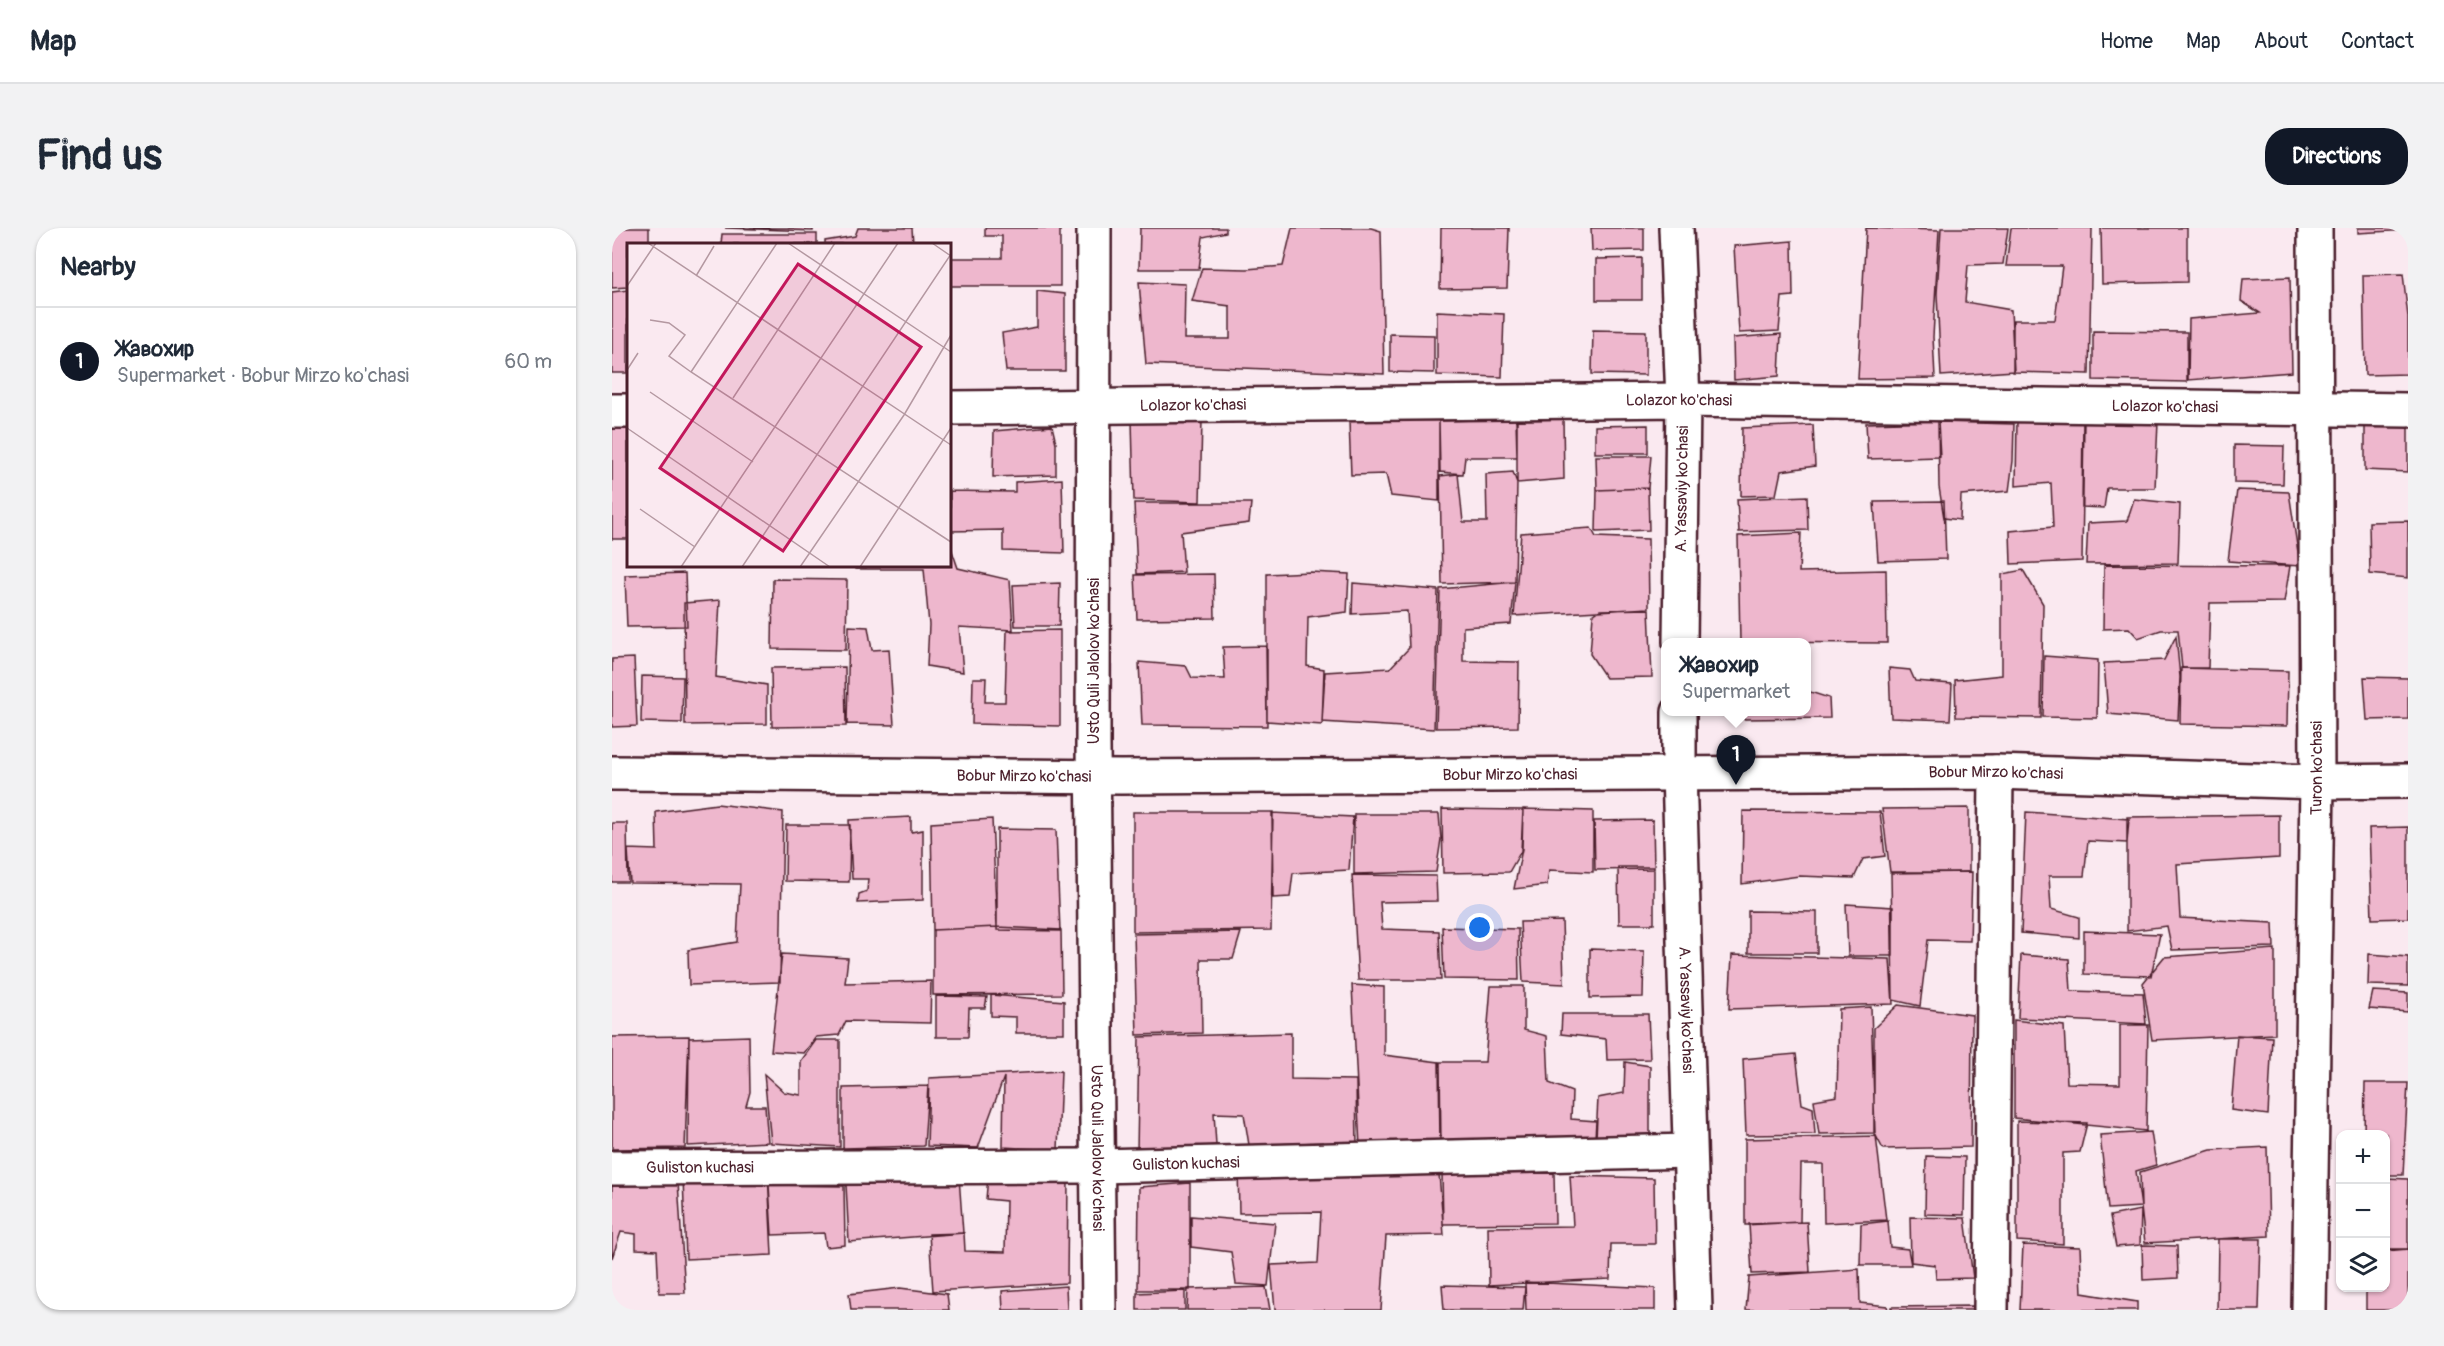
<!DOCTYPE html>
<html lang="en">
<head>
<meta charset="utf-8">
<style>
	:root { --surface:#fff; --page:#f2f2f3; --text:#1f2937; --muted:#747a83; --line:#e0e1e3; --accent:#111827 }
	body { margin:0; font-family:Pangolin,sans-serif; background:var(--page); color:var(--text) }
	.controls { position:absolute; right:18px; bottom:18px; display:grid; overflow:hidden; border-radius:12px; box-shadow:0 2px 4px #0004 }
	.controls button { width:54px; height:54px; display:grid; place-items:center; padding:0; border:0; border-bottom:2px solid var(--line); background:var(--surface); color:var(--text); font:30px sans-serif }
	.you { position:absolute; left:868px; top:700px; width:21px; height:21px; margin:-15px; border:4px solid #fff; border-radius:50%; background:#1a73e8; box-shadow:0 0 0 9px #1a73e833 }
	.badge { display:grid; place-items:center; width:39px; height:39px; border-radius:50%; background:var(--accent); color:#fff; font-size:20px; font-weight:700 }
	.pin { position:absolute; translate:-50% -50px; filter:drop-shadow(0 2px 3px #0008) }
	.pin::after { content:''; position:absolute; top:32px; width:21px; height:18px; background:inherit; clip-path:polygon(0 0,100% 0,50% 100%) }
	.popup { position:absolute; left:1049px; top:410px; width:150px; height:78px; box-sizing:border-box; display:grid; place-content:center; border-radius:12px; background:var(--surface); filter:drop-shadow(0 2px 4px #0005); font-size:20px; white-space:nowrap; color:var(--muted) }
	.popup b { font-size:22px; color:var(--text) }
	.popup::after { content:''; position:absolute; left:50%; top:100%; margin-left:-12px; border:12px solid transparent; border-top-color:var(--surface) }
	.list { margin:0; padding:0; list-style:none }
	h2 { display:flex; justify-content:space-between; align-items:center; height:78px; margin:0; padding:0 24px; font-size:26px }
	h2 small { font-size:20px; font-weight:400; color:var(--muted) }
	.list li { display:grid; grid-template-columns:39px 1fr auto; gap:18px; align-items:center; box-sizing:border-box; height:108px; padding:0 24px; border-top:2px solid var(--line) }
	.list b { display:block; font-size:22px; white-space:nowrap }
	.list p { margin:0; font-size:20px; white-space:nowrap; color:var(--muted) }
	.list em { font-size:20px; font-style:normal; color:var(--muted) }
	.icon { flex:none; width:33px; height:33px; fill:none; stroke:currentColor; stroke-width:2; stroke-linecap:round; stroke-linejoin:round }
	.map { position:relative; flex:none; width:1796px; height:1082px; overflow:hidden; border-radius:24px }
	header { display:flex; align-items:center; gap:36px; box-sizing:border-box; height:84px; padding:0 30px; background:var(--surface); border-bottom:2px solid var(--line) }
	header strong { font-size:28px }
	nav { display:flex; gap:33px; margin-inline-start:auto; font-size:21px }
	.intro { display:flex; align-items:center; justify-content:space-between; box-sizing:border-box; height:144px; padding:0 36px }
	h1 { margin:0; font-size:42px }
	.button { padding:15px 27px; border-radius:24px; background:var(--accent); color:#fff; font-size:21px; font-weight:700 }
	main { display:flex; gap:36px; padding:0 36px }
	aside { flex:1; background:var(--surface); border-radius:24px; box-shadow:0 2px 4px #0004 }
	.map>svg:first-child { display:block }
	.building { fill:#eeb7cd; stroke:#4a1f2b; stroke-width:1.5 }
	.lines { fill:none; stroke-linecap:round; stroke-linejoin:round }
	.minor-casing { stroke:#4a1f2b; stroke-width:38 }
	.tertiary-casing { stroke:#4a1f2b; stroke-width:38 }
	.minor { stroke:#fff; stroke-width:33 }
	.tertiary { stroke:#fff; stroke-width:33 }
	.labels { text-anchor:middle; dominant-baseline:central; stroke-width:6; stroke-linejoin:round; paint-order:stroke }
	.street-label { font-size:16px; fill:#4a1f2b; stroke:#fff }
	.inset-road { fill:none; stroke:#b498a1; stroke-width:1.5 }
	.view { fill:#c2185b; fill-opacity:0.15; stroke:#c2185b; stroke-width:3 }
	.inset-edge { fill:none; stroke:#4a1f2b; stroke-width:3 }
</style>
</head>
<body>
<header>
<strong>Map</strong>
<nav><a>Home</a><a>Map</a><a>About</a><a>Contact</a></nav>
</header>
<div class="intro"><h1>Find us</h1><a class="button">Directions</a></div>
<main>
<aside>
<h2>Nearby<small></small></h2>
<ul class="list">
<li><span class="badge">1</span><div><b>Жавохир</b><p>Supermarket · Bobur Mirzo ko'chasi</p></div><em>60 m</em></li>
</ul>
</aside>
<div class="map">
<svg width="1796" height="1082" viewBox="0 0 1796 1082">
	<rect width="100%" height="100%" fill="#fae9f0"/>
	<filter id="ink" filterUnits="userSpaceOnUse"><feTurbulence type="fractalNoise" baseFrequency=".0167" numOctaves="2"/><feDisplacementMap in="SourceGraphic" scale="12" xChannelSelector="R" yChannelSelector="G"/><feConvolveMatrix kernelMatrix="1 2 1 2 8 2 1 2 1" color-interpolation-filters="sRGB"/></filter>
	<g filter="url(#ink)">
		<path class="building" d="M0,0H37V16H16V59L0,60Z
			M113,0H201V3Z
			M246,0H300L301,16H213V13L243,8Z
			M373,0H448V58H338V30H390V8H373Z
			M528,0H614V4L591,9L587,41H527Z
			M680,0H759L769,3L772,146L534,136L527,54L573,56L572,111H618V78L580,73L590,40L635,41L671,38Z
			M829,0H897L895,60L828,61Z
			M979,0H1032V22L980,23Z
			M1254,0L1327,2L1321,109L1323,150L1246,151Z
			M1329,0H1396L1391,36L1356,37L1353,74L1399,82L1402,143L1329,148L1325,66Z
			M1399,0H1480L1477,146L1401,144V92H1443L1450,38H1394Z
			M1489,0H1575V54L1490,56Z
			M1746,0H1796V2L1746,5Z
			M110,6H205V16H109Z
			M1180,13L1181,68L1170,69L1167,103L1127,105L1122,18Z
			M1030,30V72H984V31Z
			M1791,46L1796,89V146L1753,147L1751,47Z
			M1678,49L1680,144L1576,152L1577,91L1648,85L1629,73L1631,51Z
			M16,62V145H0V64Z
			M425,63L453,66V143H394L390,105L425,99Z
			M825,83L892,86L890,149L825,147Z
			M981,102L1034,103V147L980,146Z
			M1481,103L1575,104V154L1481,152Z
			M778,106L822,107V145L778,144Z
			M1169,106L1167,148L1122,152L1121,110Z
			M827,191V273L779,268L774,246L739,247L737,193Z
			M904,191L905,229H853L851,246L828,244L827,193Z
			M951,191L952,251L905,255V192Z
			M1405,191L1472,192L1470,333L1399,336L1398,303L1441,299L1439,255L1404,258Z
			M1471,191L1546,194L1543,260H1495L1492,280L1470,279Z
			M520,192H590L588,274L522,272Z
			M1326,193L1328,229L1256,231L1254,195Z
			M0,194H16V311H0Z
			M1326,194L1402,196L1401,233L1397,263L1349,267L1348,292L1332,290L1327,259Z
			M1753,195H1796V244L1753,242Z
			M1036,197V225H983V198Z
			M1201,197L1203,238L1169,243L1164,267L1129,268L1130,200Z
			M440,198L444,215V247L381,249L382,203Z
			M1622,217L1672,218L1671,256L1622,255Z
			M984,228H1039L1036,260L985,262Z
			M901,244L905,255L903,354L830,356L828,248L846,246L851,294H875L874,246Z
			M450,251L452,325L391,323V302L338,303V261V263L403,264V254Z
			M1036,260L1037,302L984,304L985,262Z
			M1625,262L1677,264L1688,338L1616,333Z
			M1195,268L1196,302L1127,304L1125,271Z
			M1522,271L1568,276L1566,335L1474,336L1476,295L1515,293Z
			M1332,273L1334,331L1266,333L1262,274Z
			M522,275H639L637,295L569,304L572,344L525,346Z
			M1796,293V350L1758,346L1757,294Z
			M979,300L984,309L1036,311L1037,380L902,388L909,305Z
			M1189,305L1187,344L1274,342L1275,415L1128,414L1126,308Z
			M338,317L346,340L398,352L401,402L347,399L351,444L315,438L317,397L312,341H244V338H338Z
			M1492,337L1678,338L1672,374L1598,375L1596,440H1570L1566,402H1549L1526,410L1517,400L1491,401Z
			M1411,342L1431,376L1429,490L1344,489L1343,452L1390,447V346Z
			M698,344L737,346L735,384L696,389L695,438L712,441L710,497L655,493V346Z
			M73,345L75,398L15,399L13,347Z
			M602,346L603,390L525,391L523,347Z
			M161,351L235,352L234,422L160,421Z
			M903,354L899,396L851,399V433L907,434L906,499L824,500L828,361Z
			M448,355L447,398H403L401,357Z
			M741,355L826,362L822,501L710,494L713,444L778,440L797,420L795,383L740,386Z
			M108,372L104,449L155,457V496L73,497L72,375Z
			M1037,381L1040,449L994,450L978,426L981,387L988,382Z
			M237,398L256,399L260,422L277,421L282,497L235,496Z
			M448,402V498L360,496L361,450H374L373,474H393L395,403Z
			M1564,408L1568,449L1566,492L1496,486L1492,435L1552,432Z
			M654,418L655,498L530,497L527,434L574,438L580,450L613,451L611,419Z
			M1432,428L1486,432L1485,490L1431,489Z
			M22,430L25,498L0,499V431Z
			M1194,437L1195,463L1217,470L1218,490L1131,491V484H1194Z
			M233,439L234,498L160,499L159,440Z
			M1277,440L1298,442L1303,453L1340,456L1338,492L1279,490Z
			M1569,440L1676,443L1675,498L1568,496Z
			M30,448L71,449L70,495L29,494Z
			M1752,449L1796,450V491L1755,492Z
			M105,576L171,584L168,754L77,757L76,722L125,714L128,656L18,655L16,621L45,622L44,584Z
			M1357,580V644H1278L1270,581Z
			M830,581L911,582L909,623L897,644L831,645Z
			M911,581L981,583V644L937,642L935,657L902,661L910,621Z
			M1131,583L1268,584L1273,628L1251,631L1242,650L1187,648L1130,656Z
			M521,584H661L659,702L521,704Z
			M1414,584L1517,591L1515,615L1476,613L1472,648H1437L1439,681L1467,689V710L1409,705Z
			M660,585L741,589L737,642L681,645L678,669L661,670Z
			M742,586H827L829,611L824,644L742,646Z
			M1667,587V630L1565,636L1568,690L1661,695L1662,719L1560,722L1555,698L1515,703V589Z
			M299,589V604L311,602V672L246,675L247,666L255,663L256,651H240L237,592Z
			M380,591L385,699L321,702L319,595Z
			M1041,592L1042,641L983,642L982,593Z
			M0,595H15L16,654H0Z
			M174,597H238L237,654L173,653Z
			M1796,599V690L1760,691L1757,600Z
			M385,601L444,602L448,703L385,702Z
			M1006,639H1042V696H1007Z
			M1360,644L1358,713L1316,712L1308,778L1281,772L1279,645Z
			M740,647L824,648L825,673L768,674L770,701L827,703L829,752H746Z
			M1234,676L1281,679V728H1236Z
			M1136,683L1205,684V725H1136Z
			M950,693L952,756L911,754L908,694Z
			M385,699L449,702L450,766L321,767V702Z
			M830,699L906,701L907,752L832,751Z
			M1472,703L1548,706L1539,748L1472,746Z
			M629,704L621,731H589L590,805L525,807L522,706Z
			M978,721L1032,723L1031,769L978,770Z
			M1663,721V806L1540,812L1531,755L1552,729Z
			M170,726L236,730L233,755L319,753L318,795L234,793L227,807L204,809L192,825L159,823Z
			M1757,726L1796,729V758L1756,757Z
			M1120,727L1278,731L1281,776L1117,781Z
			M1409,727L1457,731L1459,763L1531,765L1534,796L1406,790Z
			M740,757L772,759V827L827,834L828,918L748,919Z
			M879,758H912V802L935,808L937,855L960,864L959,891L984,893L983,910L829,918L828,834H873Z
			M1761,763L1796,765V784L1757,781Z
			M379,767L452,773V805H404V789L379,788Z
			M324,768L375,769L373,780H357L356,809H324Z
			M1286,777L1360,787L1359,919L1271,921L1262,904V800Z
			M1259,779L1263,905L1207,906L1202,872L1225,868L1227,781Z
			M950,786H1036L1038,831L995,832L994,811L949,806Z
			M1402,792L1452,798L1455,855L1508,856V797H1536L1534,903L1402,890Z
			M679,805V851L744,852L745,921L713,923L711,914L637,917L632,886L602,885L604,917L525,924L527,809Z
			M1625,807L1660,809L1656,887L1619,882Z
			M77,808L73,920L0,921V809Z
			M137,808L138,864L134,878H153L156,914L76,918L77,810Z
			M204,812H228V919L159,915L152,846L172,864L189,867V833Z
			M1184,826L1190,876L1201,880L1203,906L1134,907L1131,831Z
			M1013,834L1038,838V910H984L986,870L1012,865Z
			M449,843L446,922L391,919L392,849L366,920L315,918L317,850Z
			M1753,855H1796L1791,947H1774V906H1752Z
			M316,858L312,918L231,920V860Z
			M1405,893L1475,895L1468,924L1451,925V1016L1405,1013Z
			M1539,904L1544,937L1524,943L1529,979L1496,981L1488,907Z
			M1264,908L1274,992L1212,995L1211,936H1189L1188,994L1133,997V911Z
			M1655,919L1657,1008L1533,1015L1529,979L1528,944L1599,922Z
			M1314,928L1353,929L1352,987L1313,986Z
			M626,940L827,946L832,1007L774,1008L769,1082H663L659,1037L706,1035L709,984L627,985Z
			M156,945L160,1027L74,1031L71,949Z
			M942,945L943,995L831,996L830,946Z
			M958,948L1042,950L1043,1016H999L998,1051L877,1057L876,999L961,998Z
			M347,949L351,1005L237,1014L234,957Z
			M376,949H456L455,1055L321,1063L317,1006L352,1005L353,1023L393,1024L394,973L374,971Z
			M1774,950L1796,951V1021H1774Z
			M0,953L66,954L73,1065H47L45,1022L24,1021V1006L9,1004L0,1030Z
			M578,955V1062H526L527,959Z
			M157,957L232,958L233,1017L214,1019L212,1005L160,1007Z
			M1529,982L1528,1017L1504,1019L1498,988Z
			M579,988L663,995L656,1058L624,1056L619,1024L579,1019Z
			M1298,989L1353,990L1361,1050L1324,1051L1323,1037L1299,1034Z
			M1276,993L1278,1019L1296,1021L1299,1037H1248L1249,996Z
			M1195,994L1198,1044L1140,1046L1137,996Z
			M1606,1011H1649L1647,1082H1605Z
			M1411,1017L1468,1019L1470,1065L1525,1074V1082H1408Z
			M1530,1017L1565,1018L1566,1050L1531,1052Z
			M1796,1021V1082H1754V1060H1774V1023Z
			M1247,1041L1248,1075L1275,1078L1276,1082H1134L1137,1049Z
			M913,1054L1043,1060V1082H914Z
			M830,1057L913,1059L911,1082H832Z
			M454,1058L455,1082H391L390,1063Z
			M654,1059L658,1082H575L576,1061Z
			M288,1060L335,1066L337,1082H239L237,1066Z
			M573,1063V1082H525V1065Z
			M1360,1078V1082H1279V1079Z"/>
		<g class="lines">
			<defs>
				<g id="minor">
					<path d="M1064,0L1071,172L1068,414"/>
					<path id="s1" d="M338,180L1071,172L1796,182"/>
					<path d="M0,183H16"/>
					<path id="s2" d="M1067,484V544L1083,1082"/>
					<path id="s3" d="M0,940L487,938L1077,923"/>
					<path d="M1379,1082L1384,544"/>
					<path id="s4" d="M1697,1082L1705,554L1703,0"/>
				</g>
				<g id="tertiary">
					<path id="s5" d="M482,0L481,517L487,1082"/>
					<path id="s6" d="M0,545L509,549L1384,544L1705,554L1796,553"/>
				</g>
			</defs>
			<use href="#minor" class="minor-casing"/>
			<use href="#tertiary" class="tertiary-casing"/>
			<use href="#minor" class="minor"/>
			<use href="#tertiary" class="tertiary"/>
		</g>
	</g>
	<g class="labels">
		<g class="street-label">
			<text stroke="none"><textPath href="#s1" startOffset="729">Lolazor ko'chasi</textPath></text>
			<text stroke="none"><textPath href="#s1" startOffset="243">Lolazor ko'chasi</textPath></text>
			<text stroke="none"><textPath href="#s1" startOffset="1215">Lolazor ko'chasi</textPath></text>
			<text transform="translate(1070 261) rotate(-89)">A. Yassaviy ko'chasi</text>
			<text transform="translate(482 433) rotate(-90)">Usto Quli Jalolov ko'chasi</text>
			<text stroke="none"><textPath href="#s4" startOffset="542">Turon ko'chasi</textPath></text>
			<text stroke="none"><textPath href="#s6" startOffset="1384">Bobur Mirzo ko'chasi</textPath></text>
			<text stroke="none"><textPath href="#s6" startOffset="898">Bobur Mirzo ko'chasi</textPath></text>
			<text stroke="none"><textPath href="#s6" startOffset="412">Bobur Mirzo ko'chasi</textPath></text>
			<text stroke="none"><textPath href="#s2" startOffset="298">A. Yassaviy ko'chasi</textPath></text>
			<text stroke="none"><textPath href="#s5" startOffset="920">Usto Quli Jalolov ko'chasi</textPath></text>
			<text stroke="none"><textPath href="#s3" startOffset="574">Guliston kuchasi</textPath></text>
			<text stroke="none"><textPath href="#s3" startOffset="88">Guliston kuchasi</textPath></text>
		</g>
	</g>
	<g transform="translate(15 15)">
		<rect width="324" height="324" fill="#fae9f0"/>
		<path class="inset-road" d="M21,0L324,202M161,0L324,109M305,0L324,13M69,33L87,3M0,43L29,0M23,77L42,80L58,92L42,113L64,129L324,299M0,127L11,110M64,129L150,0M23,149L126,219M106,155L208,0M0,185L203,324M13,266L68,304M54,324L271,0M115,324L324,11M173,324L277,172L324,92M233,324L324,185"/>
		<path class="view" d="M171,21L294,104L156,308L33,225Z"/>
		<rect width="324" height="324" class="inset-edge"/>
	</g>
</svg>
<div class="controls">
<button>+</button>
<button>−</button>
<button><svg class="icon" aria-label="layers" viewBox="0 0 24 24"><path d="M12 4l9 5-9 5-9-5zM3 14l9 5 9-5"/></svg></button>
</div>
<div class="you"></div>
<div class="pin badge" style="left:1124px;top:557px">1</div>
<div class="popup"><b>Жавохир</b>Supermarket</div>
</div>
</main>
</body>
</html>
